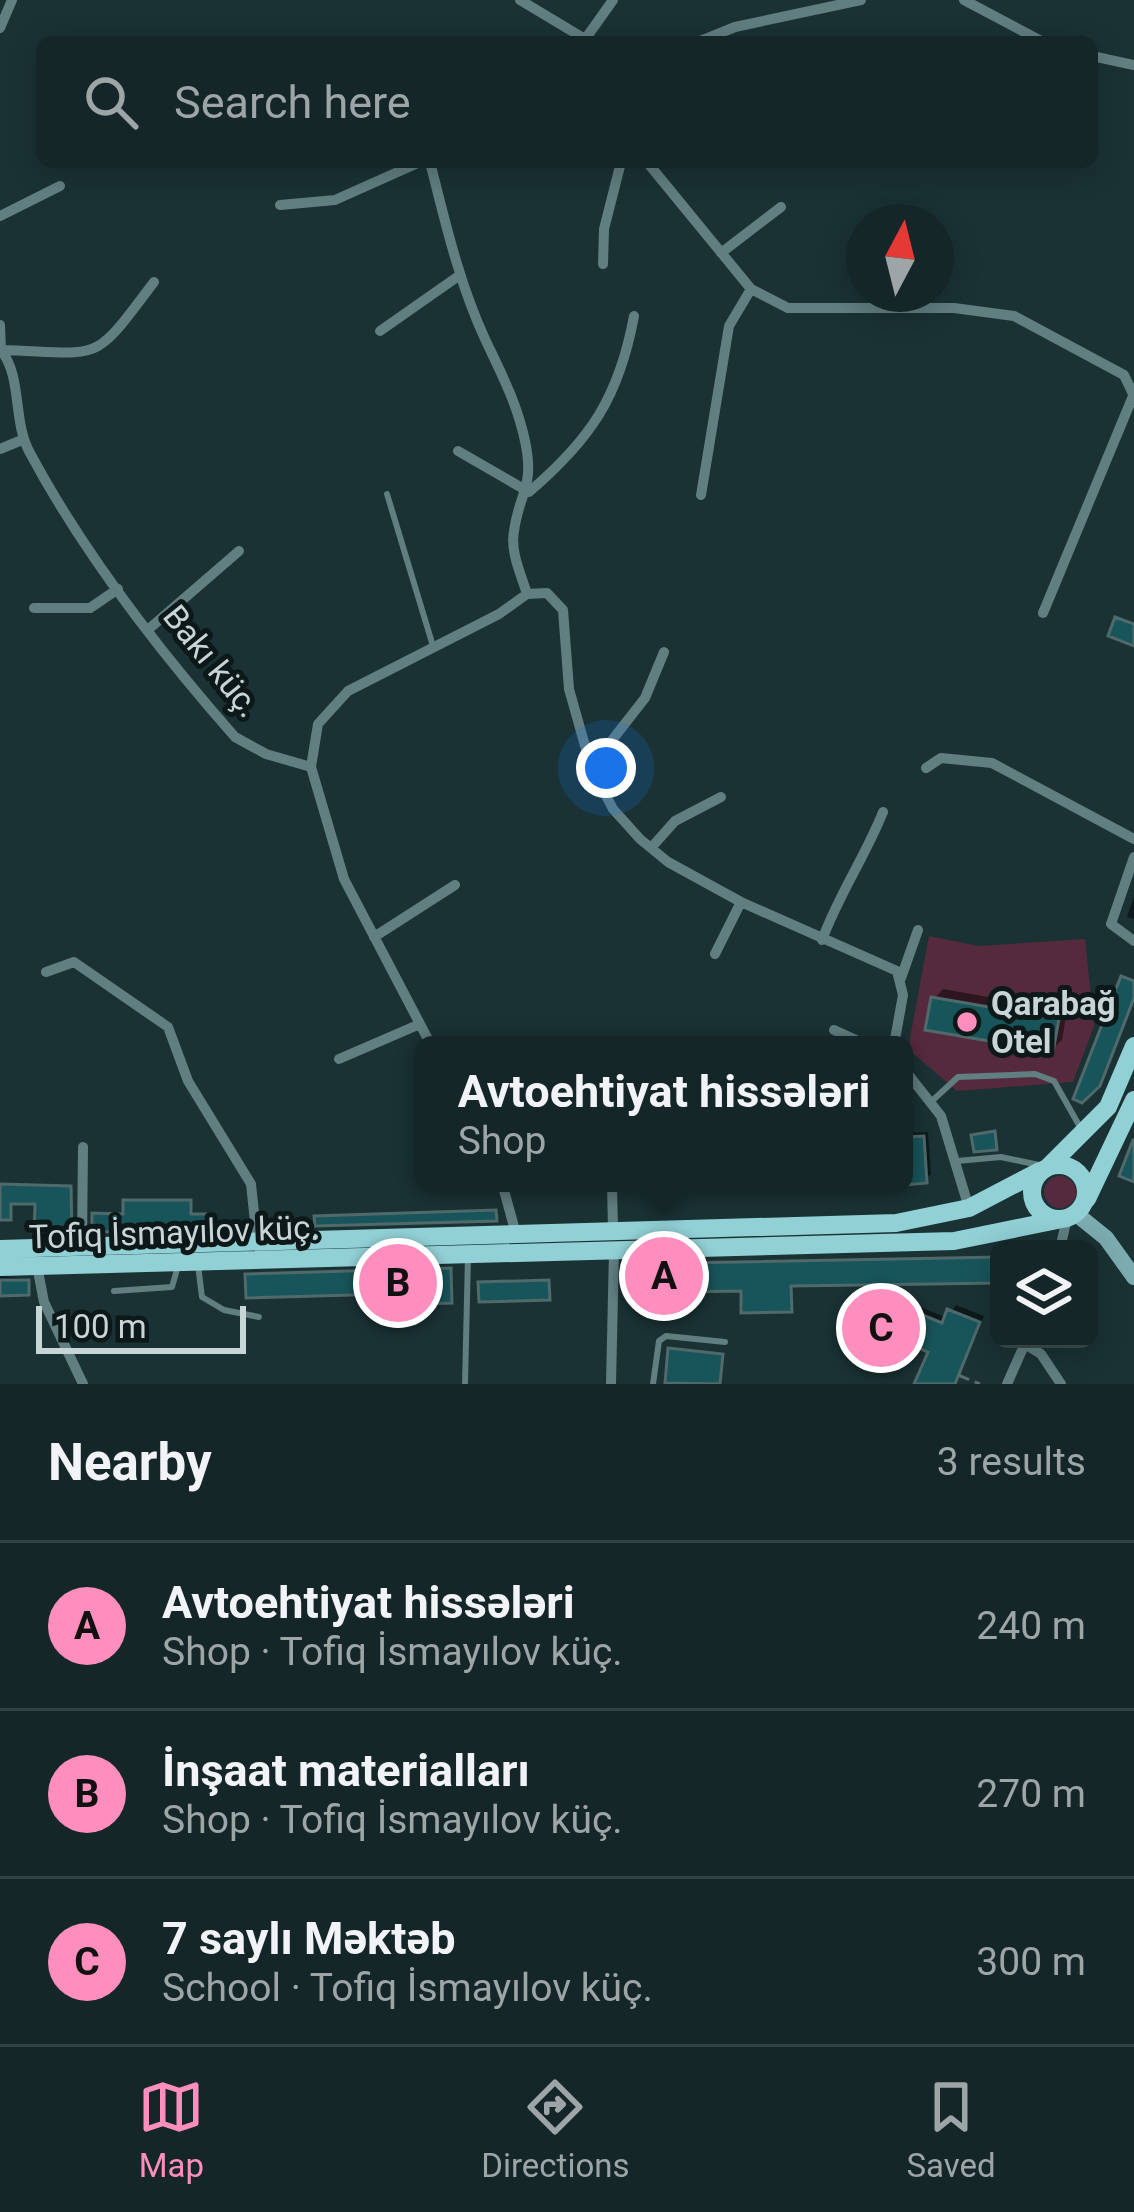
<!DOCTYPE html>
<html lang="en">
<head>
<meta charset="utf-8">
<style>
	:root { --surface:#142627; --page:#1d2e2f; --text:#f1f3f6; --muted:#9da5a7; --line:#334344; --accent:#fe8ebd }
	body { margin:0; font-family:Roboto,sans-serif; background:var(--page); color:var(--text) }
	.controls { position:absolute; right:36px; bottom:36px; display:grid; overflow:hidden; border-radius:18px; box-shadow:0 6px 30px #0003 }
	.controls button { width:108px; height:108px; display:grid; place-items:center; padding:0; border:0; border-bottom:3px solid var(--line); background:var(--surface); color:var(--text); font:60px sans-serif }
	.compass { position:absolute; left:846px; top:204px; width:108px; height:108px; border-radius:50%; background:var(--surface); box-shadow:0 6px 30px #0003; rotate:7deg }
	.scale { position:absolute; left:36px; bottom:30px; width:210px; box-sizing:border-box; padding-left:12px; border:6px solid #c7d5d6; border-top:0; font-size:33px; line-height:42px; white-space:nowrap; color:#c7d5d6; -webkit-text-stroke:9px #0d1818; paint-order:stroke }
	.you { position:absolute; left:606px; top:768px; width:42px; height:42px; margin:-30px; border:9px solid #fff; border-radius:50%; background:#1a73e8; box-shadow:0 0 0 18px #1a73e833 }
	.badge { display:grid; place-items:center; width:78px; height:78px; border-radius:50%; background:var(--accent); color:#111; font-size:39px; font-weight:700 }
	.pin { position:absolute; translate:-50% -50%; border:6px solid #fff; box-shadow:0 3px 12px #0006 }
	.popup { position:absolute; left:415px; top:1036px; width:498px; height:156px; box-sizing:border-box; display:grid; place-content:center; border-radius:18px; background:var(--surface); filter:drop-shadow(0 3px 9px #0005); font-size:39px; white-space:nowrap; color:var(--muted) }
	.popup b { font-size:45px; color:var(--text) }
	.popup::after { content:''; position:absolute; left:50%; top:100%; margin-left:-24px; border:24px solid transparent; border-top-color:var(--surface) }
	.list { margin:0; padding:0; list-style:none }
	h2 { display:flex; justify-content:space-between; align-items:center; height:156px; margin:0; padding:0 48px; font-size:51px }
	h2 small { font-size:39px; font-weight:400; color:var(--muted) }
	.list li { display:grid; grid-template-columns:78px 1fr auto; gap:36px; align-items:center; box-sizing:border-box; height:168px; padding:0 48px; border-top:3px solid var(--line) }
	.list b { display:block; font-size:45px; white-space:nowrap }
	.list p { margin:0; font-size:39px; white-space:nowrap; color:var(--muted) }
	.list em { font-size:39px; font-style:normal; color:var(--muted) }
	.icon { flex:none; width:66px; height:66px; fill:none; stroke:currentColor; stroke-width:2; stroke-linecap:round; stroke-linejoin:round }
	.map { position:relative; flex:none; width:1134px; height:1384px; overflow:hidden }
	.search { position:absolute; background:var(--surface); box-shadow:0 6px 30px #0003; left:36px; right:36px; top:36px; height:132px; display:flex; align-items:center; gap:30px; box-sizing:border-box; padding:0 42px; border-radius:18px; color:var(--muted); font-size:45px }
	.sheet { height:660px; background:var(--surface) }
	nav { display:flex; justify-content:space-around; align-items:center; box-sizing:border-box; height:168px; border-top:3px solid var(--line); background:var(--surface); font-size:33px; color:var(--muted) }
	nav a { display:grid; justify-items:center; gap:6px }
	nav .on { color:var(--accent) }
	.map>svg:first-child { display:block }
	.green { fill:#562a3d }
	.shadow { fill:#0007 }
	.building { fill:#18555a; stroke:#50696b; stroke-width:3 }
	.lines { fill:none; stroke-linecap:round; stroke-linejoin:round }
	.path { stroke:#586d6f; stroke-width:3; stroke-dasharray:12 6; stroke-linecap:butt }
	.lane { stroke:#617e80; stroke-width:6 }
	.street { stroke:#617e80; stroke-width:10 }
	.secondary { stroke:#7cacb0; stroke-width:16 }
	.primary { stroke:#91d0d5; stroke-width:18 }
	.poi-dot { fill:#fe8ebd; stroke:#0d1818; stroke-width:4.5 }
	.labels { text-anchor:middle; dominant-baseline:central; stroke-width:10; stroke-linejoin:round; paint-order:stroke }
	.street-label { font-size:33px; fill:#c7d5d6; stroke:#0d1818 }
	.poi-label { font-size:33px; font-weight:bold; fill:#c7d5d6; stroke:#0d1818; text-anchor:start }
</style>
</head>
<body>
<div class="map">
<svg width="1134" height="1384" viewBox="0 0 1134 1384">
	<rect width="100%" height="100%" fill="#1a3234"/>
	<path class="green" d="M929,936L978,946L1085,939L1094,1026L1073,1082L957,1091L908,1049Z
		M1044 1192a16 16 0 1 1 32 0a16 16 0 1 1-32 0Z"/>
	<path class="shadow" d="M1134,896V919L1127,917Z
		M943,989L1067,1011L1062,1040L1052,1049L934,999Z
		M928,1132L931,1175L904,1182V1133Z
		M837,1183H887L838,1186Z
		M128,1199L192,1200V1213H206V1225L95,1214L126,1213Z
		M497,1209L496,1218L317,1217L319,1215Z
		M999,1256V1280L792,1283L791,1309L744,1288L627,1265Z
		M452,1268L451,1300L248,1275L250,1273Z
		M0,1276L29,1279L30,1290L0,1293Z
		M550,1279L549,1297L481,1283L483,1281Z
		M873,1287L947,1318L956,1305L984,1316L956,1384H917L932,1350L867,1293Z"/>
	<path class="building" d="M1115,617L1134,624V646L1108,636Z
		M1121,976L1134,981V998L1100,1086L1082,1103L1073,1099Z
		M931,997L1059,1019L1053,1052L925,1030Z
		M995,1131L997,1150L974,1152L971,1135Z
		M924,1136L927,1183L904,1185V1137Z
		M1133,1140H1134V1182L1119,1176Z
		M0,1184L71,1186L72,1232L34,1234L35,1204H11V1220H0Z
		M123,1200H191V1214H206L205,1230L92,1232V1213L123,1214Z
		M496,1210L497,1221L315,1226L314,1216Z
		M999,1257V1283L791,1286L792,1312L741,1313V1291L624,1293V1264Z
		M451,1268L452,1303L388,1305L387,1294L246,1298L245,1274Z
		M0,1280H29V1295L0,1296Z
		M549,1280L550,1300L479,1302L478,1282Z
		M865,1291L942,1323L947,1309L980,1322L955,1384H914L928,1352L852,1321Z
		M668,1348L723,1354L720,1384L665,1383Z"/>
	<g class="lines">
		<path class="path" d="M958,1375L980,1384"/>
		<path class="lane" d="M387,494L433,646
			M933,1100L958,1077L1035,1074L1054,1081L1080,1127
			M957,1161L1001,1157L1039,1165
			M198,1265L202,1297L224,1310L259,1317
			M114,1291L172,1287L178,1266
			M465,1384L468,1256
			M653,1384L659,1341L666,1336L725,1342"/>
		<path class="street" d="M520,0L590,42
			M964,0L1043,42
			M0,28L12,0
			M586,38L613,0
			M698,42L735,27L861,0
			M1092,56L1134,65
			M430,162C445,221 459,283 485,339C501,373 517,403 525,441C535,487 519,493 514,531C510,552 521,574 527,594
			M647,162L751,289L788,308H954L1014,316L1124,375L1134,396
			M280,205L335,200L420,162
			M0,216L60,186
			M721,253L781,207
			M603,264L604,229L621,162
			M0,325L1,350C104,353 91,366 154,282
			M380,331L460,275
			M0,349C23,376 12,421 30,453C83,552 161,653 235,737L266,754L311,767L344,879L431,1045
			M0,449L22,440
			M458,451L529,492C591,439 619,397 634,316
			M701,495L729,326L751,289
			M34,608H90L118,589
			M1043,613L1133,396
			M150,628L239,551
			M311,767L318,724L348,691L499,614L527,594L547,593L563,610L569,689L591,767L613,809L640,839L668,862L741,902L897,971L903,995L894,1045
			M591,767L645,698L664,652
			M926,768L941,758L992,763L1134,839
			M651,848L675,821L721,797
			M1134,857L1111,924L1134,941
			M374,937L455,885
			M822,940C839,894 865,857 883,812
			M715,954L741,902
			M46,972L74,962L168,1027L188,1081L251,1184L257,1241
			M901,978L918,930
			M834,1030L867,1045
			M339,1059L420,1024
			M904,1069L941,1116L969,1208
			M502,1183L516,1234
			M612,1183L613,1231
			M82,1247L83,1147
			M1060,1249L1067,1218
			M37,1266L44,1302L83,1384
			M1025,1344L1041,1354L1061,1384
			M611,1384L614,1251
			M1007,1384L1027,1339"/>
		<path class="secondary" d="M1075,1213L1106,1238L1134,1277"/>
		<path class="primary" d="M1032 1192a27 27 0 1 1 54 0a27 27 0 1 1-54 0Z
			M1048,1167L1108,1107L1134,1046
			M1087,1199L1134,1100
			M0,1249L896,1223L969,1208L1040,1171
			M0,1267L954,1241L1067,1218"/>
	</g>
	<circle class="poi-dot" cx="967" cy="1022" r="12"/>
	<g class="labels">
		<g class="street-label">
			<text transform="translate(212 661) rotate(51)">Bakı küç.</text>
			<text transform="translate(174 1232) rotate(-2)">Tofiq İsmayılov küç.</text>
		</g>
		<g class="poi-label">
			<text x="991" y="1003">Qarabağ<tspan x="991" dy="38">Otel</tspan></text>
		</g>
	</g>
</svg>
<div class="controls">
<button><svg class="icon" aria-label="layers" viewBox="0 0 24 24"><path d="M12 4l9 5-9 5-9-5zM3 14l9 5 9-5"/></svg></button>
</div>
<svg class="compass" viewBox="-18 -18 36 36"><path d="M0-13l5 13h-10z" fill="#e53935"/><path d="M0 13l5-13h-10z" fill="#9da5a7"/></svg>
<div class="scale">100 m</div>
<div class="you"></div>
<div class="pin badge" style="left:664px;top:1276px">A</div>
<div class="popup"><b>Avtoehtiyat hissələri</b>Shop</div>
<div class="pin badge" style="left:398px;top:1283px">B</div>
<div class="pin badge" style="left:881px;top:1328px">C</div>
<div class="search"><svg class="icon" aria-label="search" viewBox="0 0 24 24"><circle cx="10" cy="10" r="6"/><path d="M15 15l6 6"/></svg>Search here</div>
</div>
<section class="sheet">
<h2>Nearby<small>3 results</small></h2>
<ul class="list">
<li><span class="badge">A</span><div><b>Avtoehtiyat hissələri</b><p>Shop · Tofiq İsmayılov küç.</p></div><em>240 m</em></li>
<li><span class="badge">B</span><div><b>İnşaat materialları</b><p>Shop · Tofiq İsmayılov küç.</p></div><em>270 m</em></li>
<li><span class="badge">C</span><div><b>7 saylı Məktəb</b><p>School · Tofiq İsmayılov küç.</p></div><em>300 m</em></li>
</ul>
</section>
<nav>
<a class="on"><svg class="icon" aria-label="map" viewBox="0 0 24 24"><path d="M3 6l6-2 6 2 6-2v14l-6 2-6-2-6 2zM9 4v14M15 6v14"/></svg>Map</a>
<a><svg class="icon" aria-label="directions" viewBox="0 0 24 24"><path d="M12 3l9 9-9 9-9-9zM9 14v-3h6M13 9l2 2-2 2"/></svg>Directions</a>
<a><svg class="icon" aria-label="saved" viewBox="0 0 24 24"><path d="M7 4h10v16l-5-4-5 4z"/></svg>Saved</a>
</nav>
</body>
</html>
